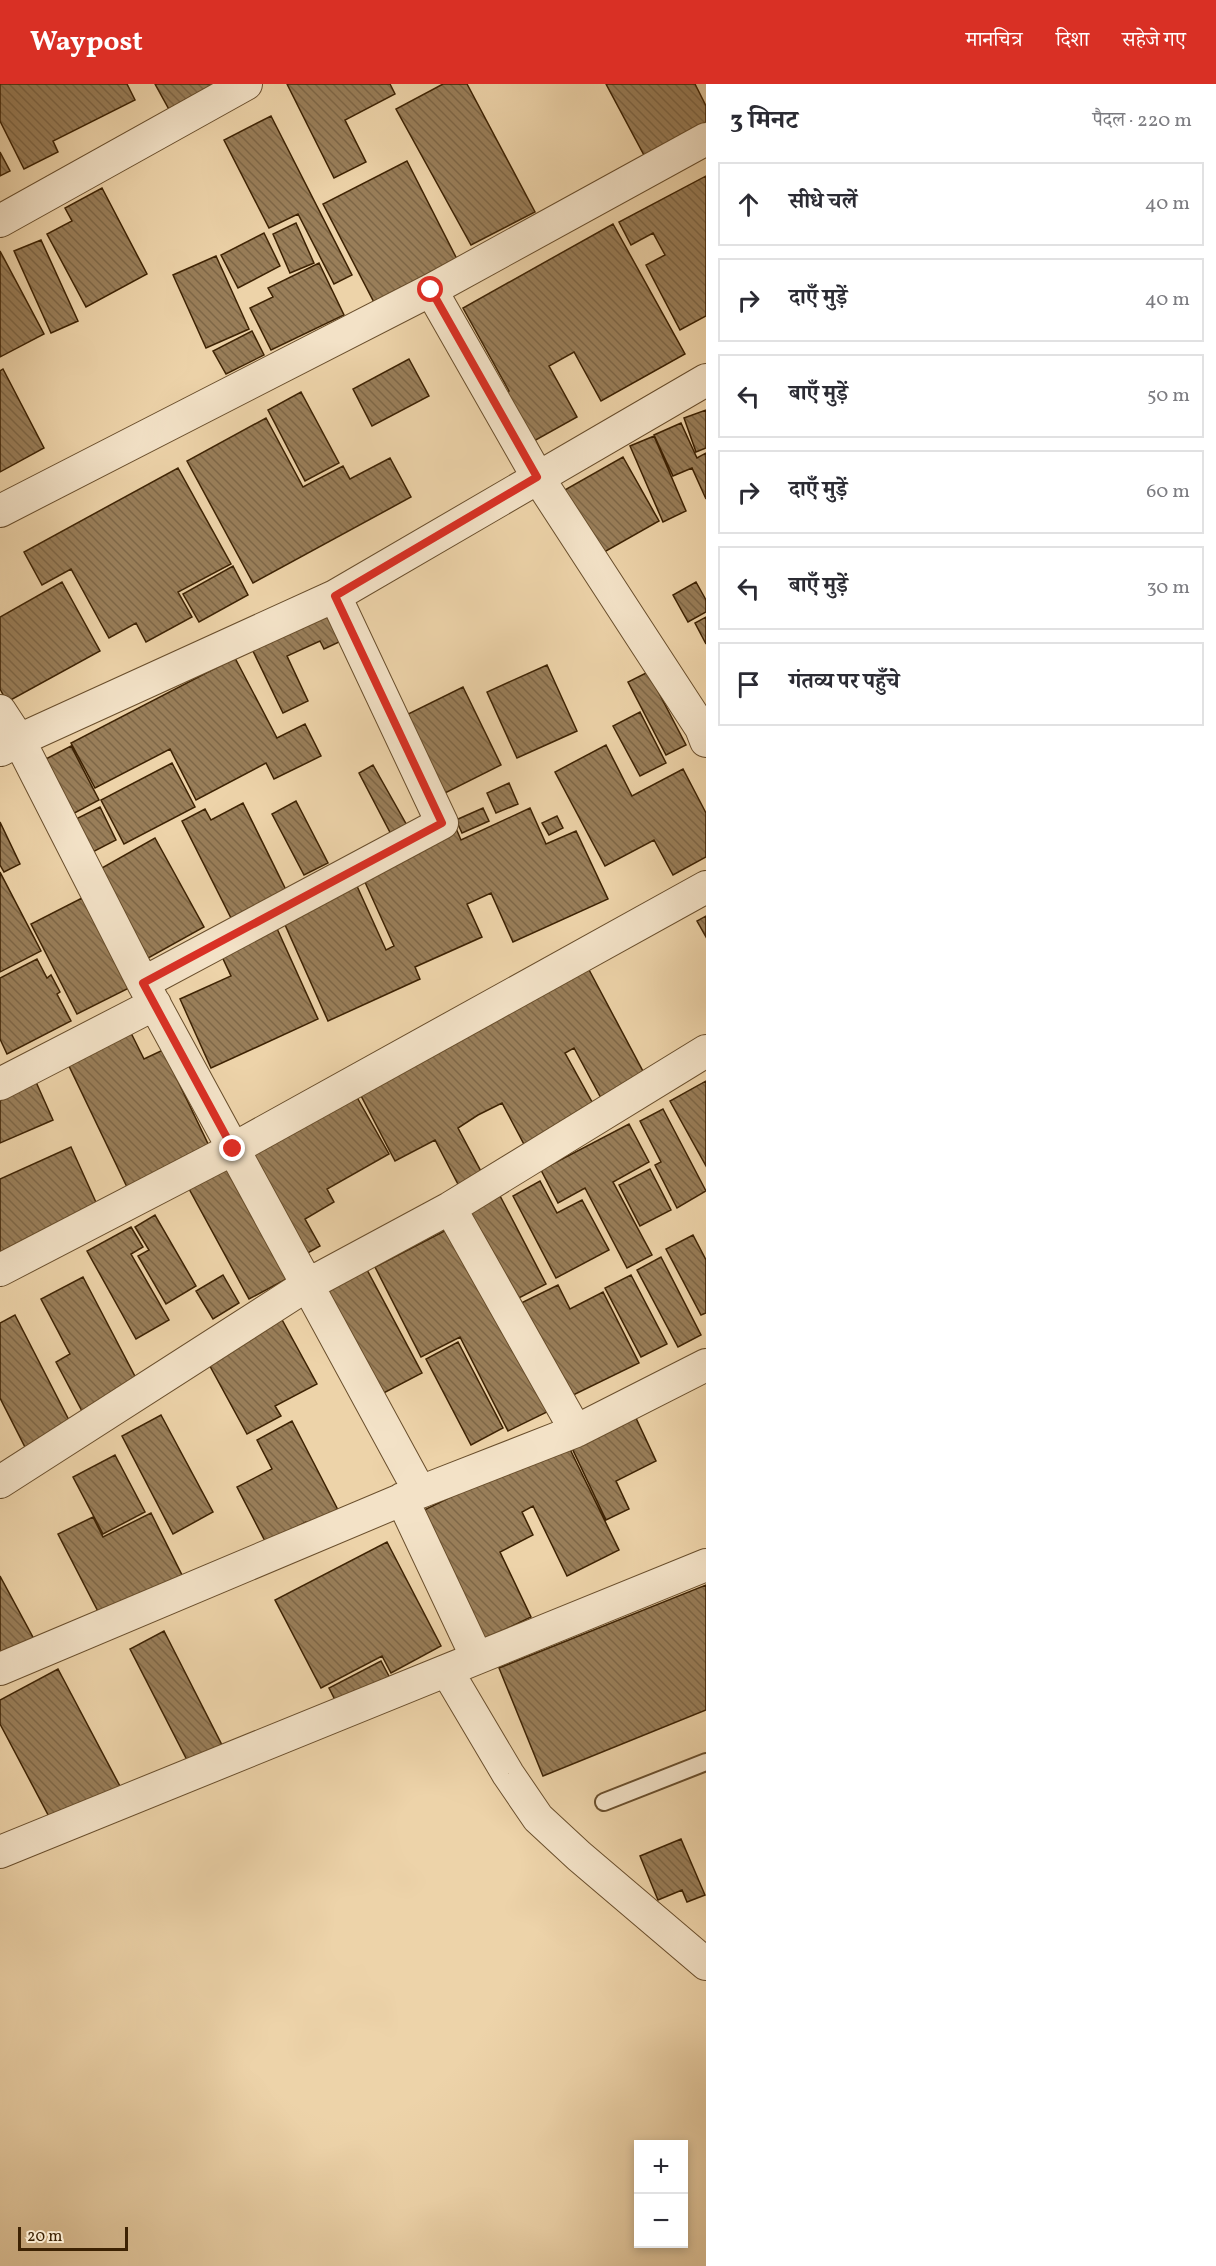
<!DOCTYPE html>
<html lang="hi">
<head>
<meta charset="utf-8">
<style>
	:root { --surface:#fff; --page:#f2f2f3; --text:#2b2b33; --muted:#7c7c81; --line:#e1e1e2; --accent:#d93025 }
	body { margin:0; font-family:Vollkorn,"Noto Serif Devanagari",serif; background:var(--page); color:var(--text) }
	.controls { position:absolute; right:18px; bottom:18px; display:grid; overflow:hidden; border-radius:0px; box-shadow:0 3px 9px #0003 }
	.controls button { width:54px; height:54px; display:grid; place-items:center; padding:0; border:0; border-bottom:2px solid var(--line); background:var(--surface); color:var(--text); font:30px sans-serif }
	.scale { position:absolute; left:18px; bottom:15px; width:110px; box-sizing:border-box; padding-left:6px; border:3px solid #3d2203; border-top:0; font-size:16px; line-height:21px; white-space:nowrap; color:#3d2203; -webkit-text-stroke:4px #f3e2c7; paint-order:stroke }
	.stop { position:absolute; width:18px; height:18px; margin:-14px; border:4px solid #d93025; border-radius:50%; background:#fff }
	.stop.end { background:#d93025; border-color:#fff; box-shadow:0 2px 6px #0008 }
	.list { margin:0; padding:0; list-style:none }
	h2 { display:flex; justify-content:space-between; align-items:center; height:78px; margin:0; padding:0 24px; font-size:26px }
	h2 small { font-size:20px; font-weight:400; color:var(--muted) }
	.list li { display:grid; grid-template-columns:39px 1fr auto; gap:18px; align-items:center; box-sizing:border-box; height:84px; margin:0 12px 12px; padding:0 12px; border:2px solid var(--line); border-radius:0px }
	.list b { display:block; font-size:22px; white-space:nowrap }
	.list em { font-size:20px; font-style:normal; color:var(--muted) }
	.icon { flex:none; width:33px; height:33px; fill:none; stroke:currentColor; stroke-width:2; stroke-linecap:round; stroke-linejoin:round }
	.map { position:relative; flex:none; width:706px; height:2182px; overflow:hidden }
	header { display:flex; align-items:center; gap:36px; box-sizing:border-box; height:84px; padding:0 30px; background:var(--accent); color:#fff }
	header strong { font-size:28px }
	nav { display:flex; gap:33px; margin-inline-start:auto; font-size:21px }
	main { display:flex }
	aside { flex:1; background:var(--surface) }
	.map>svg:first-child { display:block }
	.building { fill:url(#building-back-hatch); stroke:#3d2203; stroke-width:1.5 }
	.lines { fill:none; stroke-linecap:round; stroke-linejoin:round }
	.lane-casing { stroke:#694e2c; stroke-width:20 }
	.street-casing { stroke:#694e2c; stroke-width:34 }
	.lane { stroke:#f3e2c7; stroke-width:16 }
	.street { stroke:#f3e2c7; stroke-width:32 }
	.route { stroke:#d93025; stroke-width:8 }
</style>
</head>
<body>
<header>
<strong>Waypost</strong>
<nav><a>मानचित्र</a><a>दिशा</a><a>सहेजे गए</a></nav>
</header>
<main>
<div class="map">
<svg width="706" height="2182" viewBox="0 0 706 2182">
	<defs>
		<pattern id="building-back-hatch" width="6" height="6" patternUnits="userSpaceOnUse" patternTransform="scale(1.5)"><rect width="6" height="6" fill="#997e59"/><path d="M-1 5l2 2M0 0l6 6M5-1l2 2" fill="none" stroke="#7e6747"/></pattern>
	</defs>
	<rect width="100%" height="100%" fill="#edd3a9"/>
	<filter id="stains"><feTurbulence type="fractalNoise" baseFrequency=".00333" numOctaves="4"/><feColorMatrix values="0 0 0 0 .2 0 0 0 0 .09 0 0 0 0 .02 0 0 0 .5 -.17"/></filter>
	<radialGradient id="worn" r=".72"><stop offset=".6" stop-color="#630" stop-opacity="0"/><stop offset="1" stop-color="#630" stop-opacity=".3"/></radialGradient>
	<path class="building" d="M0,0H127L135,16L53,57L58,68L24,85L0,37Z
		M155,0H225L171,29Z
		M287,0H390L395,10L345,36L366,78L334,94Z
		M443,0H467L535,128L471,161L396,25Z
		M606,0H695L706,22V41L645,73Z
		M271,32L352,191L334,200L298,130L269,144L224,56Z
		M0,68L10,87L0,92Z
		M407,77L461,183L378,226L323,120Z
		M706,92V232L680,246L646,181L665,171L653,149L631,161L619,138Z
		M102,104L147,190L86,223L47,150L72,137L65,124Z
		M296,139L314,179L290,189L273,150Z
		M613,140L685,270L601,317L574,268L549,282L577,333L525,362L498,313L509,307L463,224Z
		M264,149L280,182L238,204L221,171Z
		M41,156L78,237L51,249L14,167Z
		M0,167L44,250L0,273Z
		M216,172L249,245L206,264L173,191Z
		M319,179L344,231L271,266L250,224L273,213L268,204Z
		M252,247L264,271L226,290L213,267Z
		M409,275L429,312L372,342L353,305Z
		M3,285L44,364L0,388V287Z
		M301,308L339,379L305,397L268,326Z
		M706,326V364L696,368L684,334Z
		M266,334L303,403L343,382L350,395L390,374L411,413L253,499L187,377Z
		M681,339L697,374L706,369V415L692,384L673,392L654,351Z
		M654,352L686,427L663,438L630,362Z
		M623,373L659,437L599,471L563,407Z
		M178,384L231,480L178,508L192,533L146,558L136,539L109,554L71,485L42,501L24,468Z
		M233,482L248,511L199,538L183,510Z
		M62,498L100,567L7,618L0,605V533Z
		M696,498L706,516V528L688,538L673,511Z
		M336,520L352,552L324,565L320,557L287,572L308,617L283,629L250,561Z
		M706,533V560L695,539Z
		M235,574L277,654L305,640L321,672L274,695L266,679L196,716L170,665L95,704L71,659Z
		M547,581L577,647L517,674L487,608Z
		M648,588L686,661L666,671L628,598Z
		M463,603L501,681L437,713L398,635Z
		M640,628L666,679L640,692L613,642Z
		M606,661L632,712L683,685L706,729V773L673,791L654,756L605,782L555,688Z
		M71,662L99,716L67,733L38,679Z
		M172,679L195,723L124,760L101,716Z
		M373,681L409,745L393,754L359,689Z
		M509,699L518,720L496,729L487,709Z
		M296,717L328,779L304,791L272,730Z
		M243,719L286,806L231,834L182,737L205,725L211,736Z
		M100,723L116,756L81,774L64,741Z
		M483,724L489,737L462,749L456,736Z
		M530,724L546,760L576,747L608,815L513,858L491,809L467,820L482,853L415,883L420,895L328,937L282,834L356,800L386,866L394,862L359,785L455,742L461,756Z
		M557,732L563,744L549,751L542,739Z
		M0,738L20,780L4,788L0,781Z
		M155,754L204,843L141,878L93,789Z
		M0,788L41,867L0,888Z
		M82,814L129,904L77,930L31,840Z
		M706,832V853L697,837Z
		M274,838L318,935L211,984L180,915L231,892L218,864Z
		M37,875L47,894L51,891L60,908L57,910L71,937L7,970L0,955V894Z
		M587,882L645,991L601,1014L574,964L565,969L597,1027L526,1064L502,1019L478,1031L458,1044L484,1093L461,1106L435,1056L395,1077L357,1004Z
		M131,949L144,975L163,966L210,1064L127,1103L68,980Z
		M706,997V1082L670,1017Z
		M36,998L53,1036L0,1059V1014Z
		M354,1008L389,1070L327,1105L334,1118L305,1135L320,1162L299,1174L241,1072Z
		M663,1025L706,1107L677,1124L655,1081L661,1078L640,1037Z
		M629,1040L649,1078L613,1098L652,1171L627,1184L585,1104L558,1119L541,1086Z
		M71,1063L99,1125L0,1169V1095Z
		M233,1078L294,1191L249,1215L188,1103Z
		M650,1085L671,1126L640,1142L619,1101Z
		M540,1097L557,1129L582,1116L609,1166L556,1194L513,1112Z
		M498,1108L546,1200L513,1217L465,1125Z
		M155,1131L196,1202L166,1220L138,1172L149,1166L135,1143Z
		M454,1142L549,1327L508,1347L460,1253L421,1273L375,1183Z
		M131,1143L143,1163L131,1170L169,1236L136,1255L87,1167Z
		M693,1151L706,1176V1229L701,1231L666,1165Z
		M661,1173L701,1251L678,1263L637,1186Z
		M366,1184L422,1289L376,1313L321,1208Z
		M223,1191L239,1219L213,1235L196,1207Z
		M631,1191L667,1260L641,1273L605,1204Z
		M83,1193L139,1300L83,1329L56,1278L70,1270L41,1215Z
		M558,1201L570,1225L603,1208L639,1279L563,1316L517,1221Z
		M15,1231L74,1346L28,1369L0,1314V1239Z
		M280,1232L317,1300L275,1322L281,1332L247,1350L205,1273Z
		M458,1258L503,1344L471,1361L426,1275Z
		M161,1331L213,1428L173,1450L122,1352Z
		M635,1332L656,1377L616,1397L629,1425L606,1436L571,1362Z
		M292,1337L338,1426L308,1442L306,1438L266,1459L237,1403L272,1385L257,1356Z
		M566,1357L619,1466L567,1492L533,1422L522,1428L533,1451L500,1468L531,1533L481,1557L418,1429Z
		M115,1371L145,1428L103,1450L73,1393Z
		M151,1429L185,1497L104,1539L58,1450L93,1433L103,1453Z
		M387,1458L441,1562L391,1589L382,1572L321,1604L275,1516Z
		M0,1492L35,1557L0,1576Z
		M706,1501V1626L543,1692L499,1584Z
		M164,1547L222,1661L188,1678L130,1565Z
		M381,1577L391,1596L339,1624L329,1604Z
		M58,1585L122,1706L54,1742L0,1640V1616Z
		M681,1755L705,1811L687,1818L682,1806L658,1816L640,1772Z"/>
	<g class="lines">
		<defs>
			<path id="lane" d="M604,1718L706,1678"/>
			<path id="street" d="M0,137L246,0
				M431,206L537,392L701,644L706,657
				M0,427L431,206L706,55
				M0,627L19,656L143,899L420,1408L0,1585
				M1,666L19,656L335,512L706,296
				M143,899L442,739L335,512
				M0,1000L155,920
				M450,1124L576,1347
				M0,1186L233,1065L706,803
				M0,1398L307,1201L450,1124L706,967
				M420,1408L576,1347L706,1281
				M402,1415L477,1574
				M447,1587L508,1690L538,1734L579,1772L706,1880
				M0,1768L706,1481"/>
		</defs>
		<use href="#lane" class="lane-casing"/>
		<use href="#street" class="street-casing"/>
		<use href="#lane" class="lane"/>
		<use href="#street" class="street"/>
	</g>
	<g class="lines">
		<path class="route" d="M233,1065L143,899L442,739L335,512L537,393L431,206"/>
	</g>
	<rect width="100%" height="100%" filter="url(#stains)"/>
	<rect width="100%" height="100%" fill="url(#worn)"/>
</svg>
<div class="controls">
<button>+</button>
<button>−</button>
</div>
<div class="scale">20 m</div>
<div class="stop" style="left:431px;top:206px"></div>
<div class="stop end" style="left:233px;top:1065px"></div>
</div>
<aside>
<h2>3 मिनट<small>पैदल · 220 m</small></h2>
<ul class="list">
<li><svg class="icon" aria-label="ahead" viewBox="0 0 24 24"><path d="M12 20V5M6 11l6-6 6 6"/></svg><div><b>सीधे चलें</b></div><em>40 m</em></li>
<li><svg class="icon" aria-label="right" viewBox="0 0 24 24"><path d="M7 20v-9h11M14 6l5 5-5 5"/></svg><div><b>दाएँ मुड़ें</b></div><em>40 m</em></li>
<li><svg class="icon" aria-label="left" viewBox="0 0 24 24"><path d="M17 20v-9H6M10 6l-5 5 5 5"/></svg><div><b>बाएँ मुड़ें</b></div><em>50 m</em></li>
<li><svg class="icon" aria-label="right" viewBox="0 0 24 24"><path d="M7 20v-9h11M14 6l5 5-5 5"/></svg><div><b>दाएँ मुड़ें</b></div><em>60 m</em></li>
<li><svg class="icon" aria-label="left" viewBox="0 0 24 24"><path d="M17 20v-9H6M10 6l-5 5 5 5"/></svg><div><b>बाएँ मुड़ें</b></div><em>30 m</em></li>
<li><svg class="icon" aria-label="arrive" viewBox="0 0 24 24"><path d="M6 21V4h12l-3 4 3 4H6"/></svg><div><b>गंतव्य पर पहुँचे</b></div></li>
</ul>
</aside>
</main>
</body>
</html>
